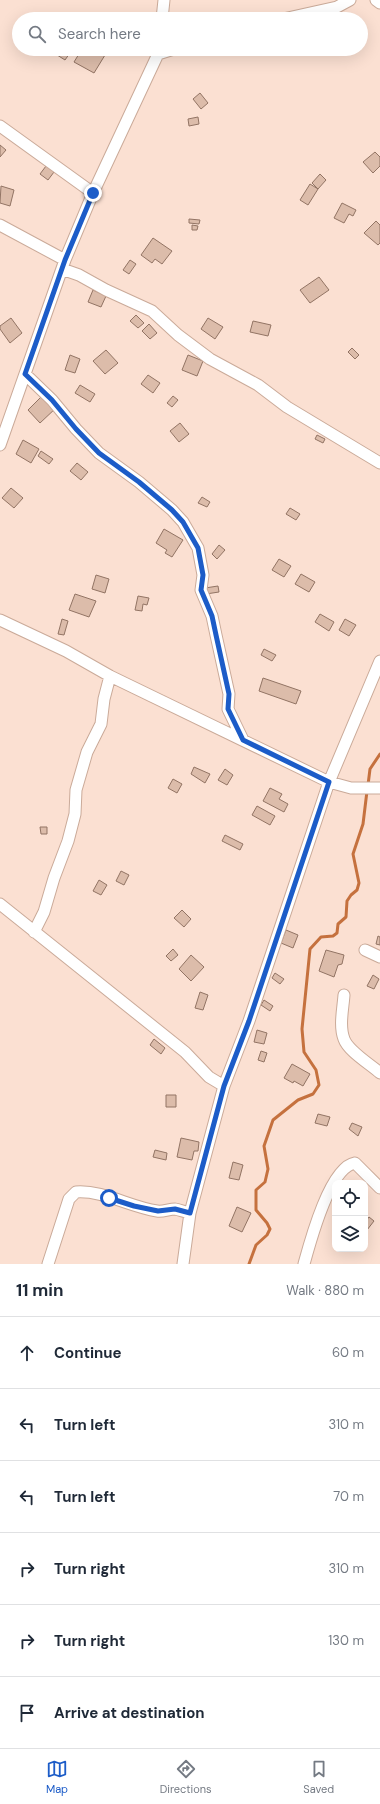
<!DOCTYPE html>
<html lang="en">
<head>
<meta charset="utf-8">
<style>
	:root { --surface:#fff; --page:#f2f2f3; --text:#1f2937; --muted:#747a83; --line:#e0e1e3; --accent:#1c5cc8 }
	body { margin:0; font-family:"DM Sans",sans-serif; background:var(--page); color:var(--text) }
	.controls { position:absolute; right:12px; bottom:12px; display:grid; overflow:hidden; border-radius:8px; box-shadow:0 4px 16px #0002 }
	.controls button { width:36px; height:36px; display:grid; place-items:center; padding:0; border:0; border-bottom:1px solid var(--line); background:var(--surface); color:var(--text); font:20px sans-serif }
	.stop { position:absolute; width:12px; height:12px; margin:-9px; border:3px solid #1c5cc8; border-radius:50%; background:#fff }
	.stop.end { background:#1c5cc8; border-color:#fff; box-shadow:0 1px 4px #0008 }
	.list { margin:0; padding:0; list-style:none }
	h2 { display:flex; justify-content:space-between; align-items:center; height:52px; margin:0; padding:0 16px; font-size:17px }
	h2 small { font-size:13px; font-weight:400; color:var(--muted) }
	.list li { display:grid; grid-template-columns:26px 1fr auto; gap:12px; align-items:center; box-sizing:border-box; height:72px; padding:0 16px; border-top:1px solid var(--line) }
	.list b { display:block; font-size:15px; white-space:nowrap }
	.list em { font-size:13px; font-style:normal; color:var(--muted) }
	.icon { flex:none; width:22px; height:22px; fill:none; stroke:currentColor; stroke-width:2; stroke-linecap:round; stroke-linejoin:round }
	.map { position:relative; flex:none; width:380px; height:1264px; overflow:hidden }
	.search { position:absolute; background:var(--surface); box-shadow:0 4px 16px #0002; left:12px; right:12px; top:12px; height:44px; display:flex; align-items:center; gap:10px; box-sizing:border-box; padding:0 14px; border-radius:22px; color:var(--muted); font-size:15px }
	.sheet { height:484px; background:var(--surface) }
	nav { display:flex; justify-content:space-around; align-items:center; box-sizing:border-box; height:56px; border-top:1px solid var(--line); background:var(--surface); font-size:11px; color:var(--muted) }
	nav a { display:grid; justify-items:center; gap:2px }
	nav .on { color:var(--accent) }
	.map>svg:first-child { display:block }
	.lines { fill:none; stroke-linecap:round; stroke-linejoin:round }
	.stream { stroke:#c5713e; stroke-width:3 }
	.building { fill:#dcbcaa; stroke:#927464 }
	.minor-casing { stroke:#caaa99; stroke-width:13 }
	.minor { stroke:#fff; stroke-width:11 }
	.route { stroke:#1c5cc8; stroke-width:5 }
</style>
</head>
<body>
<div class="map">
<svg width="380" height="1264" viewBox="0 0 380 1264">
	<rect width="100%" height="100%" fill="#fbe0d2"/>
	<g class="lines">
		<path class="stream" d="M368,785L370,769L380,754
			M249,1264L256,1245L267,1235L270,1229L267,1223L256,1210V1190L265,1182L268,1169L264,1146L273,1120L298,1100L313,1094L319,1085L316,1070L304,1052L302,1029L310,949L321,937L333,936L337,933L338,924L346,917L347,901L351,895L357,890L359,883L353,854L363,824L367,791"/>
	</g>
	<path class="building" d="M57,49H71L72,50L65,60L54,53Z
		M82,49H95L105,55L94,73L74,62Z
		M200,93L208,103L201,109L193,99Z
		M198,117L199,124L189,126L188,119Z
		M0,145L6,150L0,157Z
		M375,152L380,157V166L373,173L363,162Z
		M49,162L57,168L48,180L40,174Z
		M320,174L326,180L318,189L312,183Z
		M310,184L318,189L308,205L300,200Z
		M1,186L14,190L10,206L0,203Z
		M342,203L356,210L353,216L349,214L344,223L334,218Z
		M189,219L200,220L199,224L189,223Z
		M376,221L380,225V243L378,245L364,233Z
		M192,225L198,226L197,230H192Z
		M153,238L172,251L162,264L155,259L152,263L141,255Z
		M130,260L136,264L129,274L123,270Z
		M319,277L329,290L310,303L300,290Z
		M93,290L106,296L101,307L88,302Z
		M136,315L144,323L138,328L130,321Z
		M11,318L22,333L10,343L0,329V326Z
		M208,318L223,327L215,339L201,329Z
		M253,321L271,325L268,336L250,332Z
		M149,324L157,333L150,339L142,331Z
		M352,348L359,355L355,359L348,352Z
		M106,350L118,363L105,374L93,361Z
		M70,355L80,359L75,373L65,370Z
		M188,355L203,361L197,376L182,370Z
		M148,375L160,383L153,393L141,384Z
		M80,385L95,394L90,402L75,393Z
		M44,394L57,407L40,423L28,410Z
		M173,396L178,400L172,407L167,403Z
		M180,423L189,434L179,442L170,431Z
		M317,435L325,439L323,443L315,439Z
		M23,440L39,449L31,463L16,454Z
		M41,451L53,459L49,464L38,456Z
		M77,463L88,472L81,480L70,471Z
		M11,488L23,498L14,508L2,498Z
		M202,497L210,502L207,507L198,503Z
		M290,508L300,514L296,520L286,514Z
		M164,529L183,540L172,557L165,553L167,550L156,543Z
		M219,545L225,550L217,559L212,554Z
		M279,559L291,566L284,577L272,570Z
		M301,574L315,582L309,592L295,584Z
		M96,575L109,579L105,593L92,589Z
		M218,586L219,592L206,594L205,588Z
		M75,594L96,601L89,617L69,610Z
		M138,596L149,598L147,605L143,604L142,611L135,610Z
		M320,614L334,622L329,631L315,622Z
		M62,619L68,621L64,635L58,634Z
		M345,619L356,625L349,636L339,630Z
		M264,649L276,655L272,661L261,655Z
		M263,678L301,691L296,704L259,691Z
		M194,767L210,774L205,783L191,774Z
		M225,769L233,775L227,785L218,780Z
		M173,779L182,784L177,793L168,788Z
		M270,788L282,794L279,799L288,804L284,812L263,801Z
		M257,806L275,816L270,825L252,815Z
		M40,827H47V834H41Z
		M225,835L243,844L240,850L222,841Z
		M121,871L129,875L124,885L116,881Z
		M99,880L107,885L101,895L93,891Z
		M182,910L191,919L184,927L174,918Z
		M286,930L298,935L293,948L281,943Z
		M378,936L380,937V945L376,944Z
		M173,949L178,955L171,961L166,956Z
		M326,950L344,955L342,964L338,965L334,977L319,971Z
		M191,955L204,967L191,981L179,969Z
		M275,973L284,979L280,984L272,978Z
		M373,975L379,979L374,989L367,986Z
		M200,992L208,995L203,1010L195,1008Z
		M264,1000L273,1006L270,1011L261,1005Z
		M257,1030L267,1033L264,1044L254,1042Z
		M154,1039L165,1048L161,1054L150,1045Z
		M261,1051L267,1053L264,1062L258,1060Z
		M292,1064L310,1074L303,1086L294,1081L293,1083L284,1078Z
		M166,1095H176V1107H166Z
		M318,1114L330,1117L327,1126L315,1123Z
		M352,1123L362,1127L358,1136L349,1129Z
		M181,1138L199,1142L198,1151H194L192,1160L177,1157Z
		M155,1150L167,1153L166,1160L153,1157Z
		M233,1162L243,1165L239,1180L229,1178Z
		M237,1207L251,1213L242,1232L229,1226Z
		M369,1217L374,1221L367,1230L365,1228V1222Z"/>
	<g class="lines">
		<defs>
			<path id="minor" d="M376,0L380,3
				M162,19L164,0
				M283,19L337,7L350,0
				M158,54L174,49
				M0,126L93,193
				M0,225L65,260
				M62,269L79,275L106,290L152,311L178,335L210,359L258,385L287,407L380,463
				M25,374L52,400L76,429L99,453L139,482L172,510L183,522L198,548L203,575L201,590L212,616L216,635L229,694L228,709L243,740
				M0,445L65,260L93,193L158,54V49
				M0,620L66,651L110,676L329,782L351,788H380
				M0,904L185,1052L209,1077L224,1086
				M34,932L44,912L54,878L68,841L75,814L76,790L87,752L101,724L104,699L110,676
				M365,950L380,957
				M344,995C343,1009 339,1026 344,1039C348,1051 370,1064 380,1073
				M48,1264L69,1199L76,1192C103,1190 130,1207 157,1211C163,1212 169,1209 175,1209C180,1210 185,1212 190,1213
				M183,1264L190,1213L224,1086L249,1021L329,782L380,661
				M304,1264C310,1242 330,1167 355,1163L380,1188"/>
		</defs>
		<use href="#minor" class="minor-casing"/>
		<use href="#minor" class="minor"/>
	</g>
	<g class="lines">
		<path class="route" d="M93,193L65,260L25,374L52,400L76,429L99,453L139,482L172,510L183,522L198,548L203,575L201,590L212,616L216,635L229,694L228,709L243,740L329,782L249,1021L224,1086L190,1213L175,1209L158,1211L134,1206L109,1198"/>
	</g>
</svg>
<div class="controls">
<button><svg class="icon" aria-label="locate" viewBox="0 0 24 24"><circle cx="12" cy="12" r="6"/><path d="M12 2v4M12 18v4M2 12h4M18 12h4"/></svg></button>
<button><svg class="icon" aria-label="layers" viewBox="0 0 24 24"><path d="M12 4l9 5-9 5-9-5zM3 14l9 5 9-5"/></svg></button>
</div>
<div class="stop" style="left:109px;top:1198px"></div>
<div class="stop end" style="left:93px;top:193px"></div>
<div class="search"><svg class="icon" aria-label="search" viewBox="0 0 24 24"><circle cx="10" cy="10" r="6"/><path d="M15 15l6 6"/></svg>Search here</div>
</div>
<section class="sheet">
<h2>11 min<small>Walk · 880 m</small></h2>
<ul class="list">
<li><svg class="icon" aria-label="ahead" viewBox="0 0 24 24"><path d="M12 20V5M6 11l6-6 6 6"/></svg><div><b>Continue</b></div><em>60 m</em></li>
<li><svg class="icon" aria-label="left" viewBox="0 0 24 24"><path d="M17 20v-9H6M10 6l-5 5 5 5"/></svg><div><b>Turn left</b></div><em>310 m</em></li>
<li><svg class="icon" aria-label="left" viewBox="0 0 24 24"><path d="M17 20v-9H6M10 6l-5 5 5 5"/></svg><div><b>Turn left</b></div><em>70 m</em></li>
<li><svg class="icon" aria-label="right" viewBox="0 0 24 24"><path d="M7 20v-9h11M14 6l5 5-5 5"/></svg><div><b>Turn right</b></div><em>310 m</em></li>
<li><svg class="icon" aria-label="right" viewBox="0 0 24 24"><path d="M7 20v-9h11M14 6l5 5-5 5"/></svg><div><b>Turn right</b></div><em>130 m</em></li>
<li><svg class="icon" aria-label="arrive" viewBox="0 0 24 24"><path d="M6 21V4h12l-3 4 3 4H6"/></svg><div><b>Arrive at destination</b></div></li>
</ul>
</section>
<nav>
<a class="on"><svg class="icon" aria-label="map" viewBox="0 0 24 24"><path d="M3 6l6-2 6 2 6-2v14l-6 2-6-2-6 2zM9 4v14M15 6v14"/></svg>Map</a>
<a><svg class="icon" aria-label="directions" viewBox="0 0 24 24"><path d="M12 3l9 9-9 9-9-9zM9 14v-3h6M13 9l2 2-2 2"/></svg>Directions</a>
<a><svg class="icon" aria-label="saved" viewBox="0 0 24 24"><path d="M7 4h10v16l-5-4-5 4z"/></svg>Saved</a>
</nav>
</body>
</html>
